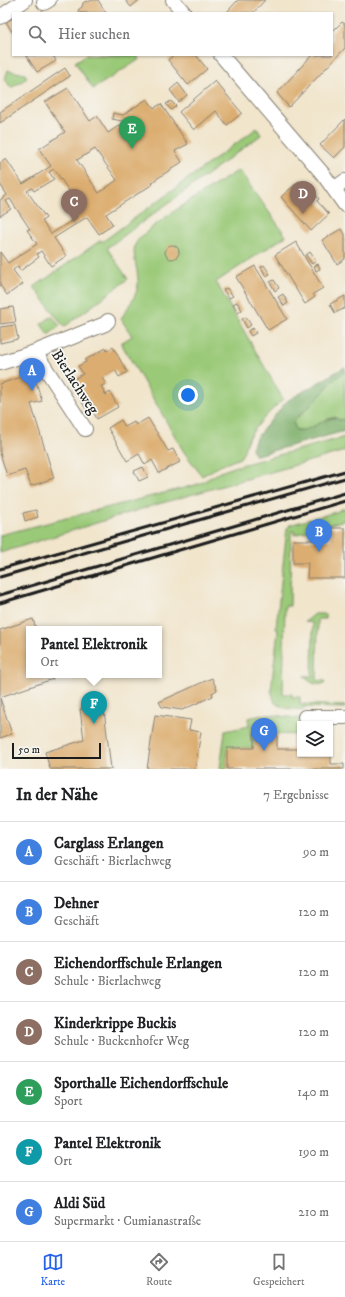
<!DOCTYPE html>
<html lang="de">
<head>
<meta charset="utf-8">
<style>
	:root { --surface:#fff; --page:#f6f6f6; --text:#202124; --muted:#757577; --line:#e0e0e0; --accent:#2563eb }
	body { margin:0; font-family:"IM FELL DW Pica",serif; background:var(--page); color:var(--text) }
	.controls { position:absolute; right:12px; bottom:12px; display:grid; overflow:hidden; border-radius:0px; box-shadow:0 1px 3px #0004 }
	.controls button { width:36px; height:36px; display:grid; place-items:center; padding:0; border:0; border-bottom:1px solid var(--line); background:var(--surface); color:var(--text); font:20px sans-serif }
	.scale { position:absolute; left:12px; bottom:10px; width:89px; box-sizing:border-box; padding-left:4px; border:2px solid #1c1c1c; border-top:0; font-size:11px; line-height:14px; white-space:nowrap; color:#1c1c1c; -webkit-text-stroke:3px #f6f6f2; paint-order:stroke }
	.you { position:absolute; left:188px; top:395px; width:14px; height:14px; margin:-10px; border:3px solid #fff; border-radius:50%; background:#1a73e8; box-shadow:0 0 0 6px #1a73e833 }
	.badge { display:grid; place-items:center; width:26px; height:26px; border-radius:50%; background:var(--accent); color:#fff; font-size:13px; font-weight:700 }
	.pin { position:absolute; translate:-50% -33px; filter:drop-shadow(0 1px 2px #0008) }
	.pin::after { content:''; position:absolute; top:21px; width:14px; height:12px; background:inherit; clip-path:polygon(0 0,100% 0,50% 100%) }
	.popup { position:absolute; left:26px; top:626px; width:136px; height:52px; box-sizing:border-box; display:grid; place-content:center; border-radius:0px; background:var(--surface); filter:drop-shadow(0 1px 3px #0005); font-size:13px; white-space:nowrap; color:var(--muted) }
	.popup b { font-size:15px; color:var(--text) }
	.popup::after { content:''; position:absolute; left:50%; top:100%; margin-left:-8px; border:8px solid transparent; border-top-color:var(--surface) }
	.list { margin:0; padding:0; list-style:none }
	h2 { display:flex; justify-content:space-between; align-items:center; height:52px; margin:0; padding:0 16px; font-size:17px }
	h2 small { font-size:13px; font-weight:400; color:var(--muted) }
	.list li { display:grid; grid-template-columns:26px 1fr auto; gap:12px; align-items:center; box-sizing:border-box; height:60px; padding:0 16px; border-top:1px solid var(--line) }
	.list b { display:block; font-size:15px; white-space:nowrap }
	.list p { margin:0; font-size:13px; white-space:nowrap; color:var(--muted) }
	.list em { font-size:13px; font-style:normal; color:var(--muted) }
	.icon { flex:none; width:22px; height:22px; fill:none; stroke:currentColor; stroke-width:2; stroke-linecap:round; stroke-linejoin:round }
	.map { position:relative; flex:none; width:345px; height:769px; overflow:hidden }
	.search { position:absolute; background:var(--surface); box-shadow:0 1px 3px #0004; left:12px; right:12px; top:12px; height:44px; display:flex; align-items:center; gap:10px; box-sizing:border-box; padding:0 14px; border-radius:0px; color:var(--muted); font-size:15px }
	.sheet { height:472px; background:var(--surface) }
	nav { display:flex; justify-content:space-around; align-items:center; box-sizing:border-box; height:56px; border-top:1px solid var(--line); background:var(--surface); font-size:11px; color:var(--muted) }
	nav a { display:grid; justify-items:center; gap:2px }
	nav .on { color:var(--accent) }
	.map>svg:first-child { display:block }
	.green { fill:#9ac977; stroke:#5b724a }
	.forest { fill:#7bad68; stroke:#4c6442 }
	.building { fill:#dcad6f; fill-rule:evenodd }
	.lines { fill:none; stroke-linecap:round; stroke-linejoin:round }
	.minor-casing { stroke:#868074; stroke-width:16 }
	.minor { stroke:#fff; stroke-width:14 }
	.rail { stroke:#1c1c1c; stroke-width:3 }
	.labels { text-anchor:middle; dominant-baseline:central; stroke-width:3.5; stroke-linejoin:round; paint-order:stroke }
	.street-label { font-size:15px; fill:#1c1c1c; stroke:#f6f6f2 }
</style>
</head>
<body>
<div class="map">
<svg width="345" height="769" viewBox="0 0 345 769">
	<rect width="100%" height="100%" fill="#f6f6f2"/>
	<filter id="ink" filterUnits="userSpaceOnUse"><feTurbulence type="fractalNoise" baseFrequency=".025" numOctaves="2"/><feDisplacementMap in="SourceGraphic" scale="8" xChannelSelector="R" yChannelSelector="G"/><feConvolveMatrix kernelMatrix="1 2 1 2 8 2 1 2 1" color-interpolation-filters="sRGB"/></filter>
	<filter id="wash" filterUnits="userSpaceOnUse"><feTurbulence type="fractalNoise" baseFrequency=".012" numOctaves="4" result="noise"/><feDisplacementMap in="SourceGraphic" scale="16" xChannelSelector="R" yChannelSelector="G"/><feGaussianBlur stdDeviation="0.9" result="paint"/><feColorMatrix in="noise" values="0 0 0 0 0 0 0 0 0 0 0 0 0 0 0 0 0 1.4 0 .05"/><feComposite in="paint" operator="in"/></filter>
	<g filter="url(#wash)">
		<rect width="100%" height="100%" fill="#f1e5cc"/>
		<path class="green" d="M86,55H138L140,59L93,89L75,62Z
			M8,70L25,74L27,78L11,88L5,79Z
			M257,128L261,135L107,248L128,279L64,327L34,287L101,240L102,242Z
			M239,170L286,236L216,282L283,399C271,411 258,423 249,437C245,444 245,452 240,458L220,466L202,476L184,452L121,343L132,336L121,319C127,308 139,294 138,281C138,269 132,256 135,245C140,229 221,182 239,170Z
			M52,316L60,326L48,335L41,324Z
			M345,371V419L339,420L335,417C332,418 328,419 325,420C317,425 306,432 296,430L293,422C300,415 307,409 314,402C326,390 330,381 345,371Z
			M345,437V451L148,507L0,553V535L199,484L220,472L234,467Z
			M345,508V520L294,535V531H291L290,606H285L283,694H292V697H300V704L345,706V708L304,707L303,710L285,708L275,703L271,690L278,631L276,627L287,528L290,527L289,525L339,511V510Z
			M315,614H323L326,616V619H318L317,680L325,681V683C317,687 309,682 304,676H312L313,623L305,622Z
			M262,715H274L303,719V724H305H300L299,735L254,733V748H227V769H220L225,731L249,726L248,718Z"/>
		<path class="forest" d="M345,367V371C330,381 326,390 314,402C307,409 299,415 293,422L296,430C312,433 328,412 339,420L345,419V431L257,455H254L252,448L256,438L287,401Z"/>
		<g id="blocks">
			<path class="building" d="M92,0H98L106,13H80L78,10L82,7L83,3L86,1L88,2Z
				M125,0H139L131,7Z
				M238,0H265L253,13H226Z
				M13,18V33L6,22Z
				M342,22L345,24V48L289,107L277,93L312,55H332V32Z
				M26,55H53L56,61L37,72Z
				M174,55H196L207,69L188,85L168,60Z
				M65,68L70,76L0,123V112Z
				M215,81L242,113L227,125L216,111L194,130L179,112Z
				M178,83L187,95L179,102L170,90Z
				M68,88L90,121L97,116L108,133L123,123L122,121L112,119L113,113L123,115L147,99L154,108L161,104L188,144L175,151L182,162L152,182L153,184L106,214L113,225L99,234L87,217L54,238L66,256L51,266L41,251L37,254L39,257L20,271L18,266L13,270L23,284L7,295L0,285V252L8,263L37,244L27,230L30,229L10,199L6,201L11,209L0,216V200L7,195L0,184V163L6,159L23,184L51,166L39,149L65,132L45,102ZM95,149L117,180L99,193L77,160ZM54,169L78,204L72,208L77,217L51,234L42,221L46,218L27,191L32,188L34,191L54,179L49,172Z
				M171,101L176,106L171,110L166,104Z
				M345,119V147L334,158L320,145Z
				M299,181L310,193L312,191L319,199L317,201L329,214L311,231L281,197Z
				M341,229L345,234V259L337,264L322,240Z
				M296,242L323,288L313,294L315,297L305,304L275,255Z
				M165 252a7 7 0 1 1 14 0a7 7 0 1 1-14 0Z
				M310,252L316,261L312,264L306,255Z
				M318,264L320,269L316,271L314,266Z
				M264,265L270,274L266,276L261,267Z
				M255,266L287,319L268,330L236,277Z
				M274,280L279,288L275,291L270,282Z
				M227,288L233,296L229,298L223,290Z
				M283,294L288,303L284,306L278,297Z
				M345,296V308L335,313L330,304Z
				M237,302L242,310L238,313L233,304Z
				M13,307L16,322L0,324V309Z
				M246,317L251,325L247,328L242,319Z
				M15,325L18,339L0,343V327Z
				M253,328L256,333L251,336L248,331Z
				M113,347L127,372L119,377L115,370L102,378L106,384L101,386L106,395L110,392L118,407L97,419L90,406L86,409L73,387L76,386L72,380L83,374L78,366L86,362L85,360L106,348L107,351Z
				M33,373L42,401L31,404L54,478L31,486L25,470L7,476L0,453V384Z
				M148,418L168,451L173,449L180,462L159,473L152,460L145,465L139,454L127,461L108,428L121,420L125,427L134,422L136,425Z
				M143,467L148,477L139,481L134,471Z
				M36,510L38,517L25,521L23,513Z
				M331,528H345V578H307L308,563H293V540H331Z
				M33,619L36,629H29V675H52L53,679L0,697V630Z
				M212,678L217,690L212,693L213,696L182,710L162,707L159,702Z
				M0,698L12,734L0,738Z
				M103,701L111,769H50L45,752L84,740L80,709H89V703Z
				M155,715L191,720L189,730L201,732L195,769H147Z
				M254,733H277V749H300V754H331V764H344V769H227V748H254Z"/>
		</g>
	</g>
	<g filter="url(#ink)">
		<use href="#blocks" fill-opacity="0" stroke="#868074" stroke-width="1"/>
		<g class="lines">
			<defs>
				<path id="minor" d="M173,0L184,13
					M44,3L49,0
					M0,17L25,0
					M221,55L323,174L345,205
					M334,189L345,181
					M35,352L85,429
					M0,363L35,352L105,324L108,321
					M305,717H345"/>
			</defs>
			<use href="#minor" class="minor-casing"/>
			<use href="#minor" class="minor"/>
			<path class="rail" d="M0,569L345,471
				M0,577L345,478
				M0,595L345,493
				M0,603L345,501"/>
		</g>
	</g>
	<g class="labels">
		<g class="street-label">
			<text transform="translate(75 382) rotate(57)">Bierlachweg</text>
		</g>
	</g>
</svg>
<div class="controls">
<button><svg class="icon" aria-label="layers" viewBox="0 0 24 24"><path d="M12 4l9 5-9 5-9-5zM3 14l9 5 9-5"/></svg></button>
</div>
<div class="scale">50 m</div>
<div class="you"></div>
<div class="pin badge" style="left:32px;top:391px;background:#3f7fe0">A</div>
<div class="pin badge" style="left:319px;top:552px;background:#3f7fe0">B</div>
<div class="pin badge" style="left:74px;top:222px;background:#8d6e63">C</div>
<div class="pin badge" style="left:303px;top:214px;background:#8d6e63">D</div>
<div class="pin badge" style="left:132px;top:149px;background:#2e9e5b">E</div>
<div class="pin badge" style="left:94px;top:724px;background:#0f9aa8">F</div>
<div class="popup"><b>Pantel Elektronik</b>Ort</div>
<div class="pin badge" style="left:264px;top:751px;background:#3f7fe0">G</div>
<div class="search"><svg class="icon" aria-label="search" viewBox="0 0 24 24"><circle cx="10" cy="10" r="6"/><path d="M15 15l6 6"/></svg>Hier suchen</div>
</div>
<section class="sheet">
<h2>In der Nähe<small>7 Ergebnisse</small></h2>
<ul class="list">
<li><span class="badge" style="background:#3f7fe0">A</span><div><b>Carglass Erlangen</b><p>Geschäft · Bierlachweg</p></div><em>90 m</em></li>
<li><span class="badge" style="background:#3f7fe0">B</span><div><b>Dehner</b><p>Geschäft</p></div><em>120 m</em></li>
<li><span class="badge" style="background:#8d6e63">C</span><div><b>Eichendorffschule Erlangen</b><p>Schule · Bierlachweg</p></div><em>120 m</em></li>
<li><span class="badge" style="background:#8d6e63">D</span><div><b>Kinderkrippe Buckis</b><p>Schule · Buckenhofer Weg</p></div><em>120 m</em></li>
<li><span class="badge" style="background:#2e9e5b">E</span><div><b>Sporthalle Eichendorffschule</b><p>Sport</p></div><em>140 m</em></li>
<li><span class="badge" style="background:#0f9aa8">F</span><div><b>Pantel Elektronik</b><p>Ort</p></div><em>190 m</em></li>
<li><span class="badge" style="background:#3f7fe0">G</span><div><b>Aldi Süd</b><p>Supermarkt · Cumianastraße</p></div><em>210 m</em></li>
</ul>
</section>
<nav>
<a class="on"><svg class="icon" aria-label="map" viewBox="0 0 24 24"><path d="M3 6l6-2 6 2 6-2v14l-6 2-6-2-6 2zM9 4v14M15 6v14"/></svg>Karte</a>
<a><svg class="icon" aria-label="directions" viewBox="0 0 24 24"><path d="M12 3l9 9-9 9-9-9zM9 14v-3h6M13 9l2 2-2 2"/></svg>Route</a>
<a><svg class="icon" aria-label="saved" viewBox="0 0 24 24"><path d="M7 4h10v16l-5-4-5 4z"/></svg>Gespeichert</a>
</nav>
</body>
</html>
